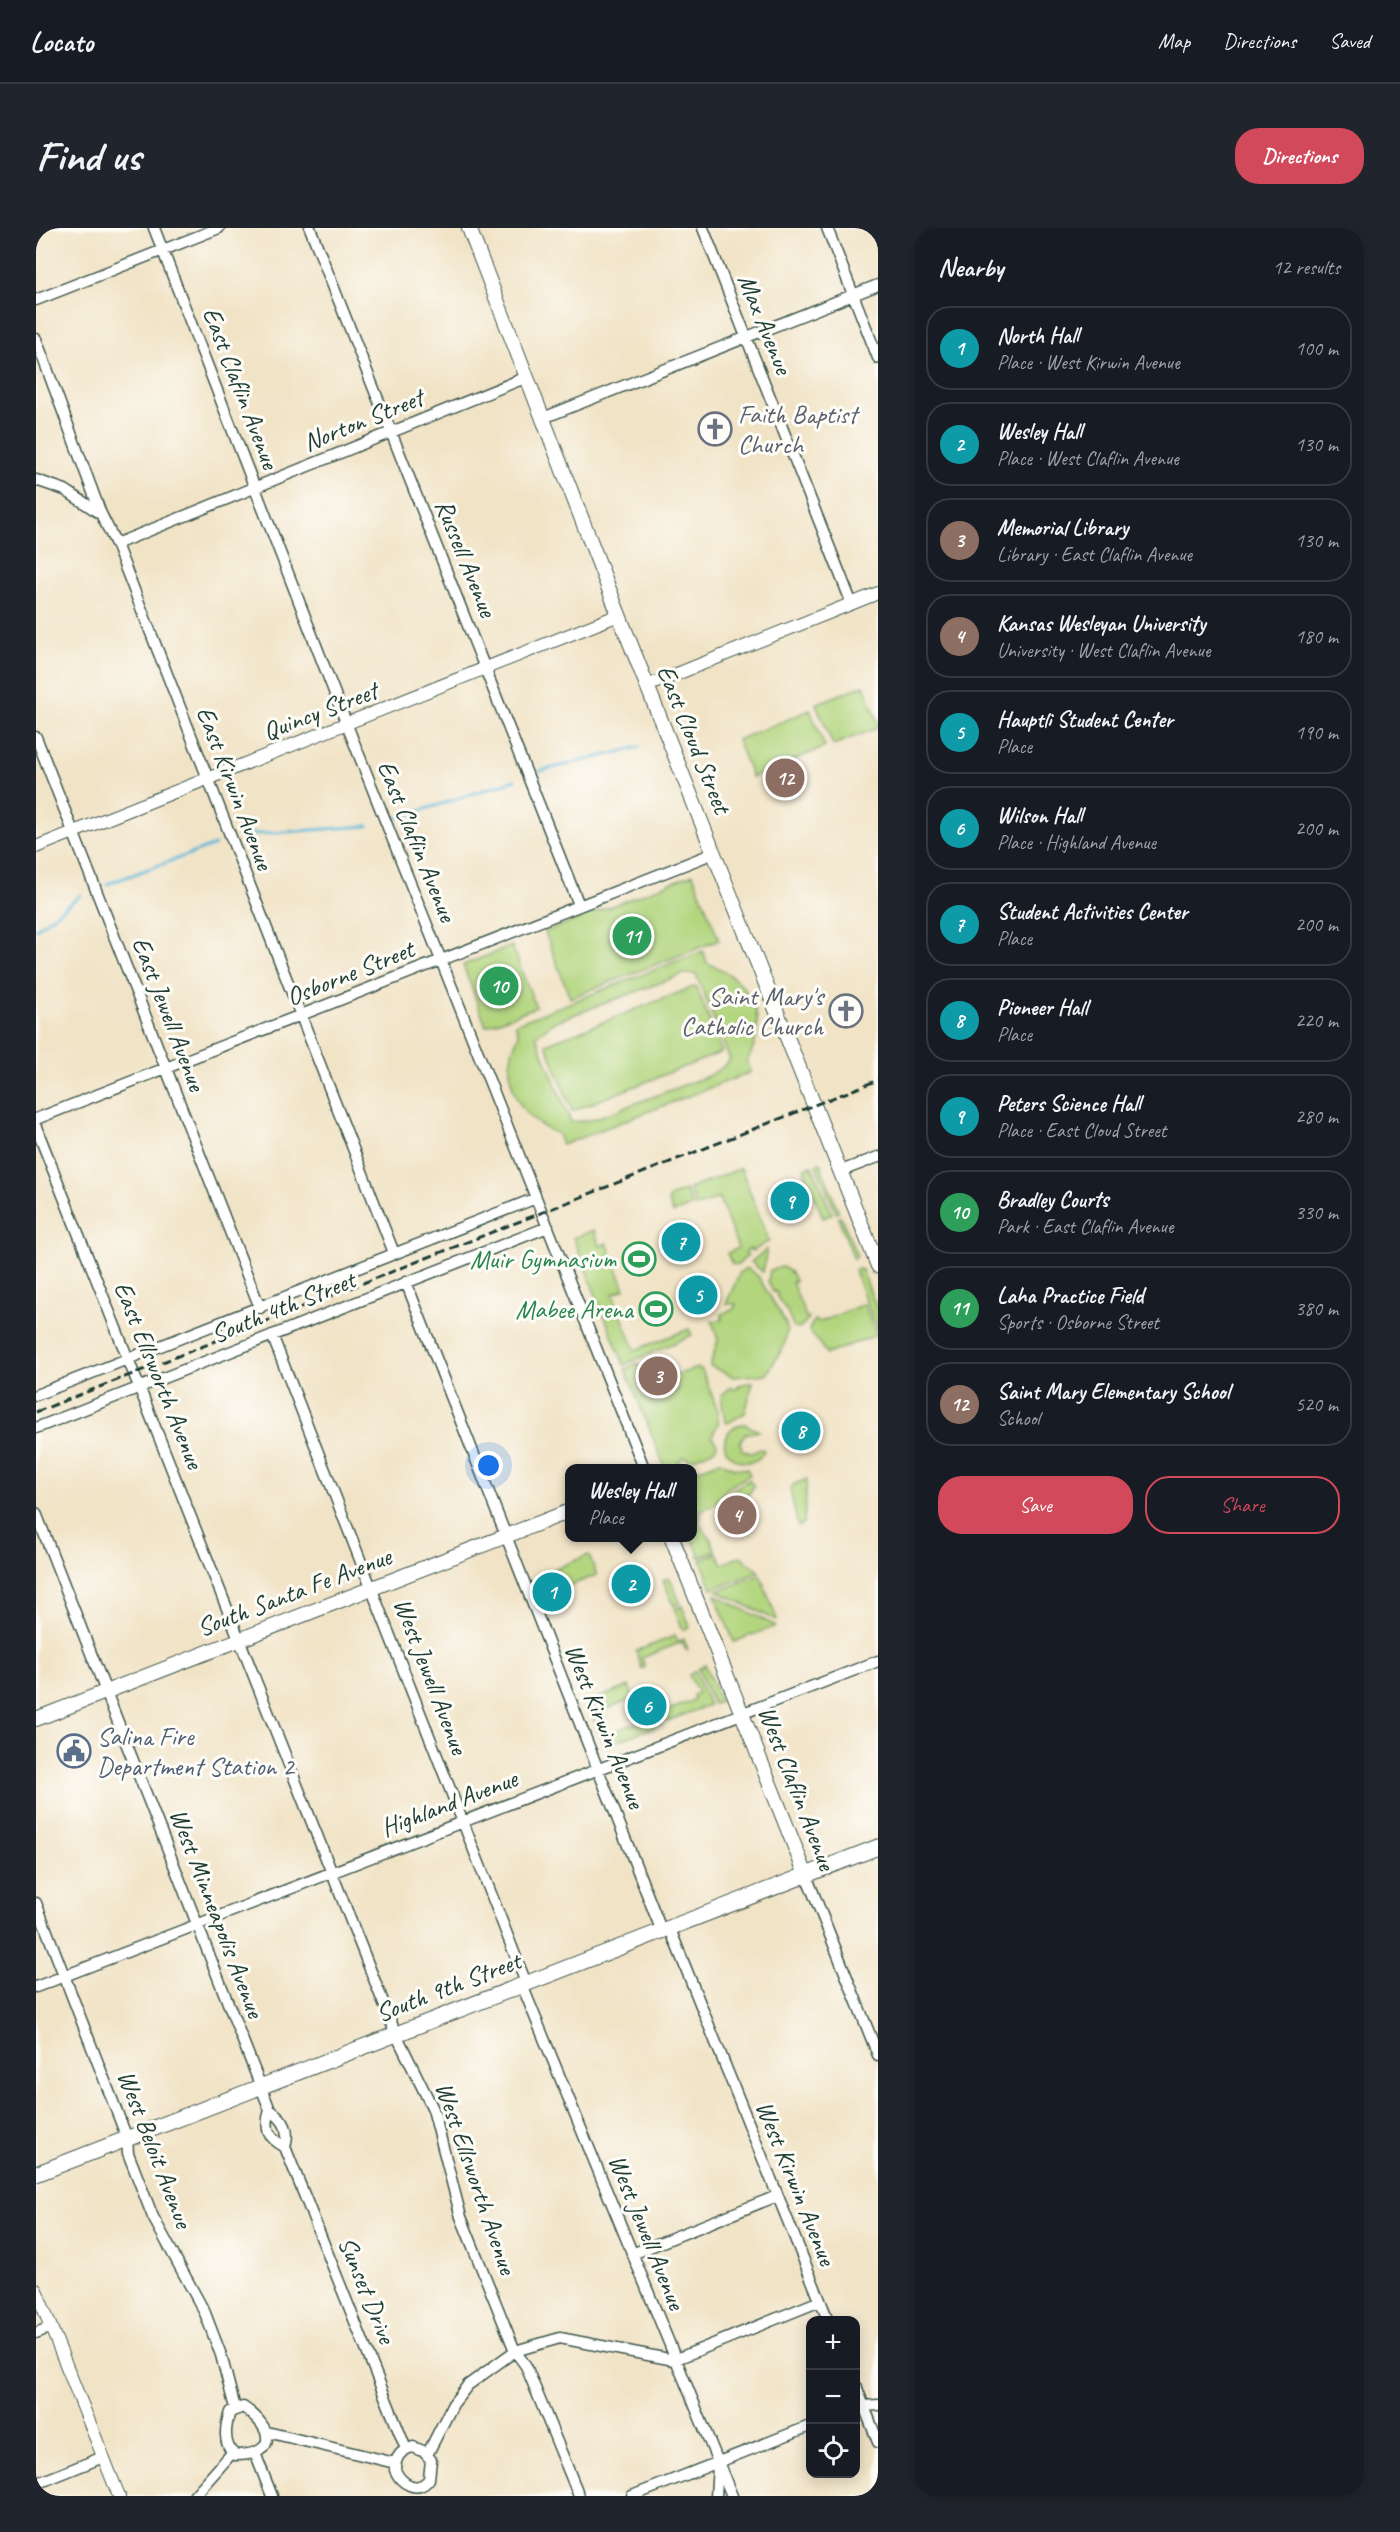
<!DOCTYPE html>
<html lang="en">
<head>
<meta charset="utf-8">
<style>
	:root { --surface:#171b24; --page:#20242c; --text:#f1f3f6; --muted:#9ea1a6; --line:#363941; --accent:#d1495b }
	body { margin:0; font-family:Caveat,sans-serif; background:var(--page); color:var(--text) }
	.controls { position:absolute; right:18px; bottom:18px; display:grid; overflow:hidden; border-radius:12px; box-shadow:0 3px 15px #0003 }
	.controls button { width:54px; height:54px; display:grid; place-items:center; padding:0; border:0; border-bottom:2px solid var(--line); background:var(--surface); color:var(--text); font:30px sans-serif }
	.you { position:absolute; left:453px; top:1238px; width:21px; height:21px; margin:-15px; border:4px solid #fff; border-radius:50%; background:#1a73e8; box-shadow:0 0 0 9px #1a73e833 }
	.badge { display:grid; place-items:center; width:39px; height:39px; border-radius:50%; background:var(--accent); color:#fff; font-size:20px; font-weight:700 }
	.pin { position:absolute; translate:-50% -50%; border:3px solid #fff; box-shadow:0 2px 6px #0006 }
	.popup { position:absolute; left:529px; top:1236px; width:132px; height:78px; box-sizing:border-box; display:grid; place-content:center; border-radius:12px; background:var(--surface); filter:drop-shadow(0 2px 4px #0005); font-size:20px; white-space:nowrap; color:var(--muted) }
	.popup b { font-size:22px; color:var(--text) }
	.popup::after { content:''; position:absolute; left:50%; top:100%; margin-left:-12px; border:12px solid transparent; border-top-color:var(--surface) }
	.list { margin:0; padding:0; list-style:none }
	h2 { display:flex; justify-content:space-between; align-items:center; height:78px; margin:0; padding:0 24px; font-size:26px }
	h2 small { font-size:20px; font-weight:400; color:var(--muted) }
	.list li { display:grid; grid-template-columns:39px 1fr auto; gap:18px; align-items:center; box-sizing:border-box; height:84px; margin:0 12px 12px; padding:0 12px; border:2px solid var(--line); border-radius:24px }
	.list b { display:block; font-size:22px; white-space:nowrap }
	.list p { margin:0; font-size:20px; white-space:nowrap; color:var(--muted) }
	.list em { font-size:20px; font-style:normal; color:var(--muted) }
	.actions { display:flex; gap:12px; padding:18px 24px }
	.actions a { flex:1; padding:14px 0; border:2px solid var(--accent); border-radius:24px; text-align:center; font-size:21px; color:var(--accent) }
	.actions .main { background:var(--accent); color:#fff }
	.icon { flex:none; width:33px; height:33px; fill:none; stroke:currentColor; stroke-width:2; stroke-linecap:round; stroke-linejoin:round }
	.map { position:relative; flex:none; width:842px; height:2268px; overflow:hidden; border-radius:24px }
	header { display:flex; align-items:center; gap:36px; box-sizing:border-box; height:84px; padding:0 30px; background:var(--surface); border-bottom:2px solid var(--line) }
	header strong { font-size:28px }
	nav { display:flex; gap:33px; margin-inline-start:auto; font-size:21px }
	.intro { display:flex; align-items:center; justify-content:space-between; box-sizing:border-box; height:144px; padding:0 36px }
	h1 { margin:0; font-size:42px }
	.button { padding:15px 27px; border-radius:24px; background:var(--accent); color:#fff; font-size:21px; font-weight:700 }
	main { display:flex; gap:36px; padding:0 36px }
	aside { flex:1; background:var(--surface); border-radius:24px; box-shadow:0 3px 15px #0003 }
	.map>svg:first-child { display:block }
	.green { fill:#b2d57e; stroke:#688959; stroke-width:1.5; fill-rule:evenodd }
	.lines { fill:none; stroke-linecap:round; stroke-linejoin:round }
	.stream { stroke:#5ab6d8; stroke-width:3 }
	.minor-casing { stroke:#3e564a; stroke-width:13 }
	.tertiary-casing { stroke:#3e564a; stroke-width:14 }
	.secondary-casing { stroke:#3e564a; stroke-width:16 }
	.primary-casing { stroke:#3e564a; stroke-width:17 }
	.minor { stroke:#fff; stroke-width:10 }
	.tertiary { stroke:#fff; stroke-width:12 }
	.secondary { stroke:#fff; stroke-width:14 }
	.primary { stroke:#fff; stroke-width:15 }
	.rail { stroke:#1f3d34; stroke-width:3; stroke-dasharray:9 4.5; stroke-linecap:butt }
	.labels { text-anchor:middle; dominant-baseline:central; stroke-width:6; stroke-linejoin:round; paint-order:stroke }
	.street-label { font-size:26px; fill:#1f3d34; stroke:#fdfcf7 }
	.worship-label { font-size:26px; fill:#5b616d; stroke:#fdfcf7; text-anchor:start }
	.leisure-label { font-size:26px; fill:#27864d; stroke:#fdfcf7; text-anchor:end }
	.service-label { font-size:26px; fill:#4e5e75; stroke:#fdfcf7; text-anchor:start }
</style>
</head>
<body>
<header>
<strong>Locato</strong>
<nav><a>Map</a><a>Directions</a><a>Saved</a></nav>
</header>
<div class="intro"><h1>Find us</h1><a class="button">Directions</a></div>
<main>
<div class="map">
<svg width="842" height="2268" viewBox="0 0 842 2268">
	<rect width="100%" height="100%" fill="#fdfcf7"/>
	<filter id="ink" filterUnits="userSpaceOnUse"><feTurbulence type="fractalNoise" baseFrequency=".0167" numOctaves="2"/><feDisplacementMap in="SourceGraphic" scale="12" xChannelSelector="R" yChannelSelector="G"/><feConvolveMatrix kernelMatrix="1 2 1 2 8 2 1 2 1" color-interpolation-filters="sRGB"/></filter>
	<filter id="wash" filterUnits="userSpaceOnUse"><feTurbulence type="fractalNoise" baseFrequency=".008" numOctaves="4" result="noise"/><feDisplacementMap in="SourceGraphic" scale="24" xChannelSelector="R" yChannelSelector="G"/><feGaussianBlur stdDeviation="1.35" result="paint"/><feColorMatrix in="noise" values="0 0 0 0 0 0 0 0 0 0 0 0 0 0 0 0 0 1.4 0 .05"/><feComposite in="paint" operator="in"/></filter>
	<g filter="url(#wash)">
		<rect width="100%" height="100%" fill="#f1e3c6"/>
		<path class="green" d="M828,457L842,494V500L797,517L780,476Z
			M774,482L789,519L716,549L701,512Z
			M657,646L683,712L534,770L509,704Z
			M476,718L500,779L450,798L427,737Z
			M667,723L671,735C715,752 735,790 711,833L715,844L526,917L522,906C480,890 462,847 483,807L479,796ZM648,746H660L694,832L684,841L672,848L555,892L535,894L500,808L518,794Z
			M660,758L686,824L536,883L510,816Z
			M784,935L803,984L800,985L780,937Z
			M776,937L796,986L787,990L768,941Z
			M705,940L733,1013L717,1023L714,1021L709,1025L712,1027L702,1037L696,1036L691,1025L702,1020L683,970L660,979L653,961Z
			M650,962L656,978L637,985L632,973L635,968Z
			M805,988L821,1028L818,1031L802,989Z
			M558,1002L564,1018L571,1015L589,1061L577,1066L599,1122L653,1101L656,1107L588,1137L537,1010Z
			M731,1021L727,1044L715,1034Z
			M746,1039C752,1041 757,1046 759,1053L756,1054L770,1089L773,1090L763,1101L757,1099L751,1083L741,1069L742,1067L739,1063L737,1064L732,1054L734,1042Z
			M711,1040L722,1048L750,1096L751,1104L748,1118L731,1146L698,1149L674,1138L682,1112L676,1093L686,1092V1086L698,1081L700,1076H690L704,1044Z
			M822,1041L826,1042L842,1084V1104L818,1042Z
			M828,1076L840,1107L791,1126L773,1102L778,1092L784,1094Z
			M602,1135L616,1173L642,1162L637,1148L661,1140L666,1142L682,1183V1196L676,1208L681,1216L679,1221L656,1231L647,1229L639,1238L629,1240L589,1141Z
			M717,1154L709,1185L692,1195L689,1194L685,1168L695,1159L697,1161L703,1160L702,1157Z
			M708,1196L723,1203L709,1206L704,1214L706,1222L716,1225L724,1221L728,1222C720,1247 676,1229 692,1205C696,1199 701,1196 708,1196Z
			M684,1233L698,1240L711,1241L714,1247L691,1260L678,1277L657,1286V1244Z
			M771,1251L768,1294L763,1298L761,1296L754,1260L757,1257Z
			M713,1252L718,1258L712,1267L688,1270L694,1263Z
			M665,1286L663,1295L675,1312L680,1323L664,1329L656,1310L657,1290Z
			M681,1325L686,1336L705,1328L723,1344L676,1361L665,1332Z
			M553,1327L561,1347L525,1361L517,1341Z
			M724,1347L741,1391L740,1392L681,1363Z
			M634,1350L644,1375L638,1378L627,1352Z
			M679,1367L740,1398L698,1414Z
			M646,1378L654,1399L647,1402L639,1381Z
			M639,1408L642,1413L648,1411L652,1422H650L646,1414L606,1430L609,1439L606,1441L600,1423Z
			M669,1437L684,1474L677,1476L662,1441Z
			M659,1443L673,1477L629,1494L625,1485L658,1472L657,1467L662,1465L653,1447Z
			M593,1458L598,1470L565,1483L560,1471Z
			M556,1473L568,1502L571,1501L573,1505L623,1486L627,1496L568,1518L551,1475Z"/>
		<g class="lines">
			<path class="stream" d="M504,543L604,519
				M362,590L479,552
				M206,607L332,598
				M71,656L179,617
				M0,701L45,667"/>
		</g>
	</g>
	<g filter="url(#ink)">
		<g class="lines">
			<defs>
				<path id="minor" d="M118,0L311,497L608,1240
					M274,0L543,677
					M667,0L816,376
					M791,0L842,130
					M0,72L183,0
					M0,111L65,286L80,316L358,1025
					M507,190L842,57
					M0,252L29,262L65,286
					M80,316L491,149
					M0,509L224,1080
					M0,891L678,625
					M0,899L359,1804L397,1881L425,1989L479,2123L490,2138L543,2268
					M805,943L842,929
					M370,1054L626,1704
					M236,1107L490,1755
					M0,1167L500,970
					M0,1200L512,999
					M0,1285L234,1882C249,1892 254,1902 249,1919L370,2221
					M770,1647L842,1827
					M0,1675L91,1910L92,1925L117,1989L169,2085L185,2127L199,2180
					M634,1701L792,2092
					M486,1757L696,2268
					M0,1759L842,1433
					M234,1882C228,1900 232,1910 249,1919
					M596,2026L741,1968
					M0,2105L15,2099
					M820,2158L842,2214
					M207,2179C237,2199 244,2227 199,2227C187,2217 189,2199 194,2184Z
					M820,2181L827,2178L842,2177
					M231,2204L359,2235
					M377,2219L387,2223L395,2232L393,2251C382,2266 365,2256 359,2242C359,2229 365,2222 377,2219Z
					M219,2225L236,2268
					M391,2227L417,2176L432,2157L479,2123L524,2110L638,2132L784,2073
					M0,2256L67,2229
					M158,2268L196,2225
					M596,2268L774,2198
					M680,2268L682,2238"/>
				<path id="tertiary" d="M611,458L842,365
					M0,619L583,387
					M0,2062L83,2268"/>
				<path id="secondary" d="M433,0L583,387L842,1038
					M636,1310L770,1647
					M0,1491L534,1283"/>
				<path id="primary" d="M0,1946C280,1835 561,1727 842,1619"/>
			</defs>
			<use href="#minor" class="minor-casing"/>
			<use href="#tertiary" class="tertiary-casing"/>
			<use href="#secondary" class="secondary-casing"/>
			<use href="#primary" class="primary-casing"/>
			<use href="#minor" class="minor"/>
			<use href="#tertiary" class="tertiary"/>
			<use href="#secondary" class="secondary"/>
			<use href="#primary" class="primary"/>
			<path class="rail" d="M0,1184L842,852"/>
		</g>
	</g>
	<defs>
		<symbol id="church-ring" viewBox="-11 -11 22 22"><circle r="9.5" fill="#fdfcf7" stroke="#6b7280" stroke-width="1.5"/><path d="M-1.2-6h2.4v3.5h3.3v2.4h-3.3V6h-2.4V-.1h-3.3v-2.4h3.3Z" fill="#6b7280"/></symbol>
		<symbol id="stadium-ring" viewBox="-11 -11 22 22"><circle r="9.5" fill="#fdfcf7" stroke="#2e9e5b" stroke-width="1.5"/><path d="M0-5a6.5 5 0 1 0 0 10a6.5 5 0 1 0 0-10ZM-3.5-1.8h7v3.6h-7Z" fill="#2e9e5b"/></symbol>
		<symbol id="civic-ring" viewBox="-11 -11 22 22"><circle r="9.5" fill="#fdfcf7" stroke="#5c6f8a" stroke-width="1.5"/><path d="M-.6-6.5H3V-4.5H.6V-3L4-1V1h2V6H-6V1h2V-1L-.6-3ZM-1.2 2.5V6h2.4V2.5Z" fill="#5c6f8a"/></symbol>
	</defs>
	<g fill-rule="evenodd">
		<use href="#church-ring" x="660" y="182" width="38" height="38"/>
		<use href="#church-ring" x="791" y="764" width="38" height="38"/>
		<use href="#stadium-ring" x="584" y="1012" width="38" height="38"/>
		<use href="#stadium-ring" x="601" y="1062" width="38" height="38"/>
		<use href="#civic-ring" x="19" y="1504" width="38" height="38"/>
	</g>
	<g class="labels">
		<g class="street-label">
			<text transform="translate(729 96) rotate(68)">Max Avenue</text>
			<text transform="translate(205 160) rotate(69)">East Claflin Avenue</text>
			<text transform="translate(327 192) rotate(-22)">Norton Street</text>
			<text transform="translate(430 330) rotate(68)">Russell Avenue</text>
			<text transform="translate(284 483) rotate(-21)">Quincy Street</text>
			<text transform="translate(658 511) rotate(68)">East Cloud Street</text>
			<text transform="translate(199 560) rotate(69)">East Kirwin Avenue</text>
			<text transform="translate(381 613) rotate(68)">East Claflin Avenue</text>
			<text transform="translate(314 745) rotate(-22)">Osborne Street</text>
			<text transform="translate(133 786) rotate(69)">East Jewell Avenue</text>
			<text transform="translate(247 1079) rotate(-22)">South 4th Street</text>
			<text transform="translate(123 1147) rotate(68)">East Ellsworth Avenue</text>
			<text transform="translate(258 1364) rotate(-21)">South Santa Fe Avenue</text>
			<text transform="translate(395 1448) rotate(69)">West Jewell Avenue</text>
			<text transform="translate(569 1498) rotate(68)">West Kirwin Avenue</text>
			<text transform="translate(761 1560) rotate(69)">West Claflin Avenue</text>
			<text transform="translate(413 1575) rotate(-21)">Highland Avenue</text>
			<text transform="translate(181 1685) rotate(69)">West Minneapolis Avenue</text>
			<text transform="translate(412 1759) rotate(-21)">South 9th Street</text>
			<text transform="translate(119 1921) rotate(69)">West Beloit Avenue</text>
			<text transform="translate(440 1950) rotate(71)">West Ellsworth Avenue</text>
			<text transform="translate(760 1955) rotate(68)">West Kirwin Avenue</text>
			<text transform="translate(611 2004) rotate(68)">West Jewell Avenue</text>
			<text transform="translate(331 2062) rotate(68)">Sunset Drive</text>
		</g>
		<g class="worship-label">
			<text x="702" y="186">Faith Baptist<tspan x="702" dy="30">Church</tspan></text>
			<text x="787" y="768" text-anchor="end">Saint Mary's<tspan x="787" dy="30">Catholic Church</tspan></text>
		</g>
		<g class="leisure-label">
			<text x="580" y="1031">Muir Gymnasium</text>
			<text x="597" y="1081">Mabee Arena</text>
		</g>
		<g class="service-label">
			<text x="61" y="1508">Salina Fire<tspan x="61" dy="30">Department Station 2</tspan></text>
		</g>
	</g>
</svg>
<div class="controls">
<button>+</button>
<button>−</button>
<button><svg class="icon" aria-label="locate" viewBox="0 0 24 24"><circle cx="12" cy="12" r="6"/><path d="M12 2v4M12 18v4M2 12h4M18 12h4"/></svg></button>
</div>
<div class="you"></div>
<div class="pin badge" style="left:516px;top:1364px;background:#0f9aa8">1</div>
<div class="pin badge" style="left:595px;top:1356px;background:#0f9aa8">2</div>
<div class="popup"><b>Wesley Hall</b>Place</div>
<div class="pin badge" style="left:622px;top:1148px;background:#8d6e63">3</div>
<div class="pin badge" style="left:701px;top:1287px;background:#8d6e63">4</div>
<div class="pin badge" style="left:662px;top:1067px;background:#0f9aa8">5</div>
<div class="pin badge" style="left:611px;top:1478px;background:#0f9aa8">6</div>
<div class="pin badge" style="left:645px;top:1014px;background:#0f9aa8">7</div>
<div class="pin badge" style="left:765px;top:1203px;background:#0f9aa8">8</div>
<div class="pin badge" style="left:754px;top:973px;background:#0f9aa8">9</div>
<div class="pin badge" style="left:463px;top:758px;background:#2e9e5b">10</div>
<div class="pin badge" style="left:596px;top:708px;background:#2e9e5b">11</div>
<div class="pin badge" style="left:749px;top:550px;background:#8d6e63">12</div>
</div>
<aside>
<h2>Nearby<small>12 results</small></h2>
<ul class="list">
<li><span class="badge" style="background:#0f9aa8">1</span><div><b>North Hall</b><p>Place · West Kirwin Avenue</p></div><em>100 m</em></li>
<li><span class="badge" style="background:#0f9aa8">2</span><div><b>Wesley Hall</b><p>Place · West Claflin Avenue</p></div><em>130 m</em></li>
<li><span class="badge" style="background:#8d6e63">3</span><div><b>Memorial Library</b><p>Library · East Claflin Avenue</p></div><em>130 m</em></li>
<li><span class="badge" style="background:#8d6e63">4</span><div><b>Kansas Wesleyan University</b><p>University · West Claflin Avenue</p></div><em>180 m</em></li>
<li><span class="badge" style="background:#0f9aa8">5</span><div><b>Hauptli Student Center</b><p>Place</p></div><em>190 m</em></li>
<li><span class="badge" style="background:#0f9aa8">6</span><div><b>Wilson Hall</b><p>Place · Highland Avenue</p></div><em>200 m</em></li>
<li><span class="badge" style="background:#0f9aa8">7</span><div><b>Student Activities Center</b><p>Place</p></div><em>200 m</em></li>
<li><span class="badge" style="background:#0f9aa8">8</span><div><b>Pioneer Hall</b><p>Place</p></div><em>220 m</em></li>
<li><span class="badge" style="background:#0f9aa8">9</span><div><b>Peters Science Hall</b><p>Place · East Cloud Street</p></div><em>280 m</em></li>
<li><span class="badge" style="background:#2e9e5b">10</span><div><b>Bradley Courts</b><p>Park · East Claflin Avenue</p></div><em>330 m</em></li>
<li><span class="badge" style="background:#2e9e5b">11</span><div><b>Laha Practice Field</b><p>Sports · Osborne Street</p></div><em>380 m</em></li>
<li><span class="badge" style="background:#8d6e63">12</span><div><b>Saint Mary Elementary School</b><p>School</p></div><em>520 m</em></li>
</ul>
<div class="actions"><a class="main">Save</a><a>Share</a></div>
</aside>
</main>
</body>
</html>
